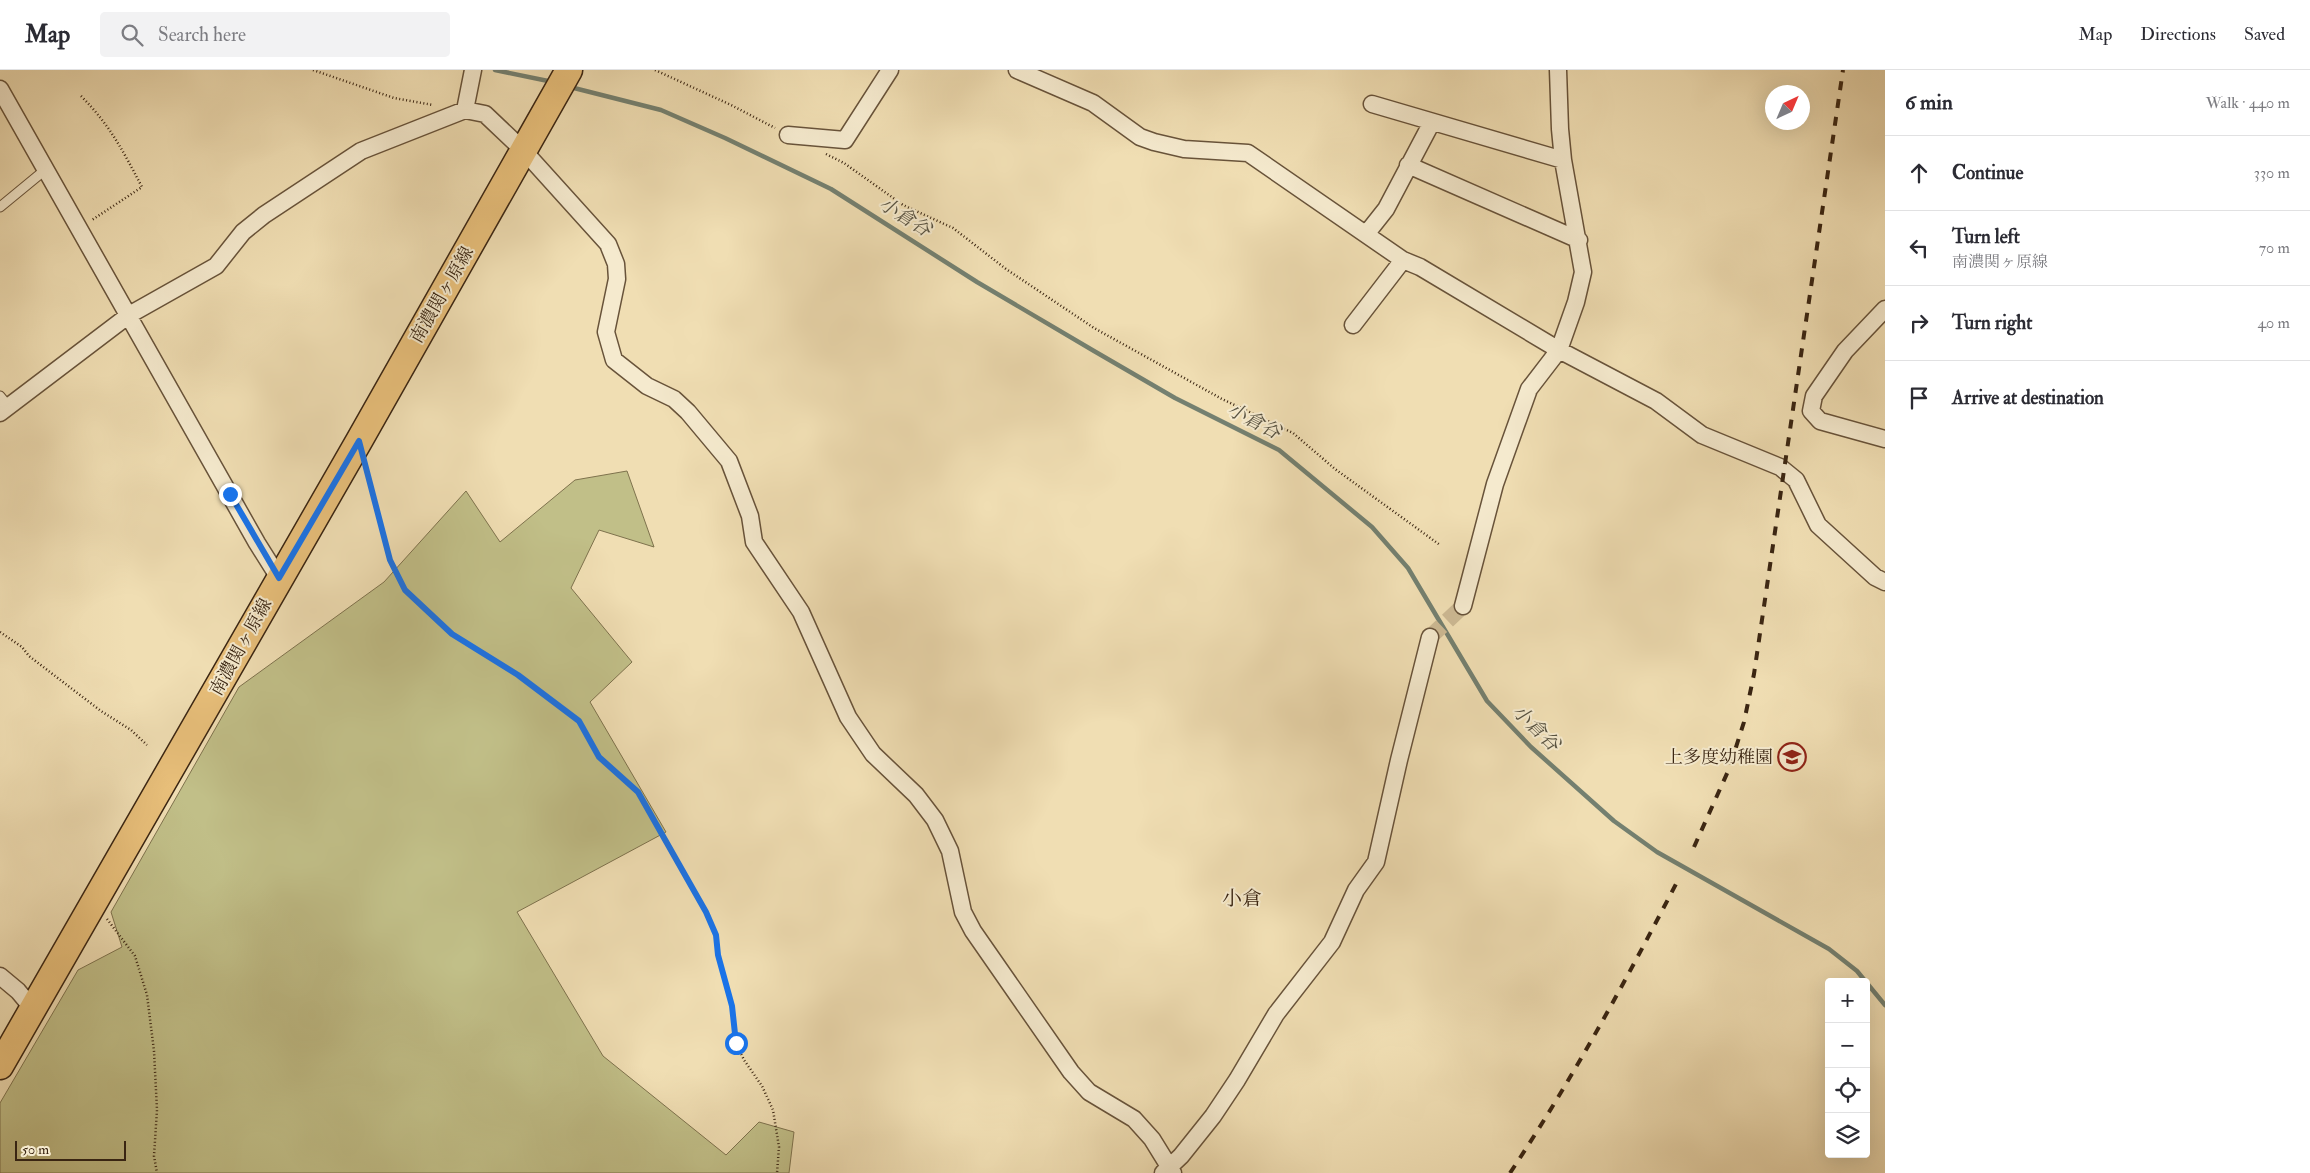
<!DOCTYPE html>
<html lang="en">
<head>
<meta charset="utf-8">
<style>
	:root { --surface:#fff; --page:#f2f2f3; --text:#2b2b33; --muted:#7c7c81; --line:#e1e1e2 }
	body { margin:0; font-family:"IM FELL Double Pica","Noto Serif JP",serif; background:var(--page); color:var(--text) }
	.controls { position:absolute; right:15px; bottom:15px; display:grid; overflow:hidden; border-radius:5px; box-shadow:0 5px 20px #0002 }
	.controls button { width:45px; height:45px; display:grid; place-items:center; padding:0; border:0; border-bottom:1px solid var(--line); background:var(--surface); color:var(--text); font:25px sans-serif }
	.compass { position:absolute; left:1765px; top:15px; width:45px; height:45px; border-radius:50%; background:var(--surface); box-shadow:0 5px 20px #0002; rotate:44deg }
	.scale { position:absolute; left:15px; bottom:12px; width:111px; box-sizing:border-box; padding-left:5px; border:2px solid #3a2512; border-top:0; font-size:14px; line-height:18px; white-space:nowrap; color:#3a2512; -webkit-text-stroke:4px #f5eace; paint-order:stroke }
	.stop { position:absolute; width:15px; height:15px; margin:-11px; border:4px solid #1a73e8; border-radius:50%; background:#fff }
	.stop.end { background:#1a73e8; border-color:#fff; box-shadow:0 1px 5px #0008 }
	.list { margin:0; padding:0; list-style:none }
	h2 { display:flex; justify-content:space-between; align-items:center; height:65px; margin:0; padding:0 20px; font-size:21px }
	h2 small { font-size:16px; font-weight:400; color:var(--muted) }
	.list li { display:grid; grid-template-columns:32px 1fr auto; gap:15px; align-items:center; box-sizing:border-box; height:75px; padding:0 20px; border-top:1px solid var(--line) }
	.list b { display:block; font-size:19px; white-space:nowrap }
	.list p { margin:0; font-size:16px; white-space:nowrap; color:var(--muted) }
	.list em { font-size:16px; font-style:normal; color:var(--muted) }
	.icon { flex:none; width:28px; height:28px; fill:none; stroke:currentColor; stroke-width:2; stroke-linecap:round; stroke-linejoin:round }
	.map { position:relative; flex:none; width:1885px; height:1103px; overflow:hidden }
	header { display:flex; align-items:center; gap:30px; box-sizing:border-box; height:70px; padding:0 25px; background:var(--surface); border-bottom:1px solid var(--line) }
	header strong { font-size:24px }
	nav { display:flex; gap:28px; margin-inline-start:auto; font-size:18px }
	.search { width:350px; height:45px; background:var(--page); display:flex; align-items:center; gap:12px; box-sizing:border-box; padding:0 18px; border-radius:5px; color:var(--muted); font-size:19px }
	main { display:flex }
	aside { flex:1; background:var(--surface) }
	.map>svg:first-child { display:block }
	.green { fill:#c1bf88; stroke:#7e724d }
	.lines { fill:none; stroke-linecap:round; stroke-linejoin:round }
	.stream { stroke:#748070; stroke-width:4.5 }
	.minor-tunnel { stroke:#ccb993; stroke-width:16; stroke-dasharray:16 8; stroke-linecap:butt }
	.service-casing { stroke:#68533a; stroke-width:11 }
	.minor-casing { stroke:#68533a; stroke-width:19 }
	.primary-casing { stroke:#3a2512; stroke-width:29 }
	.path { stroke:#3a2512; stroke-width:2.5; stroke-dasharray:1 2.5; stroke-linecap:butt }
	.service { stroke:#f5eace; stroke-width:9 }
	.minor { stroke:#f5eace; stroke-width:16 }
	.primary { stroke:#e8bf7a; stroke-width:26 }
	.rail { stroke:#3a2512; stroke-width:4; stroke-dasharray:9 9; stroke-linecap:butt }
	.route { stroke:#1a73e8; stroke-width:6 }
	.labels { text-anchor:middle; dominant-baseline:central; stroke-width:4; stroke-linejoin:round; paint-order:stroke }
	.street-label { font-size:18px; fill:#3a2512; stroke:#f5eace }
	.poi-label { font-size:18px; fill:#3a2512; stroke:#f5eace; text-anchor:end }
	.water-label { font-size:19px; font-style:italic; fill:#575241; stroke:#f5eace }
	.quarter-label { font-size:20px; fill:#3a2512; stroke:#f5eace }
</style>
</head>
<body>
<header>
<strong>Map</strong>
<div class="search"><svg class="icon" aria-label="search" viewBox="0 0 24 24"><circle cx="10" cy="10" r="6"/><path d="M15 15l6 6"/></svg>Search here</div>
<nav><a>Map</a><a>Directions</a><a>Saved</a></nav>
</header>
<main>
<div class="map">
<svg width="1885" height="1103" viewBox="0 0 1885 1103">
	<rect width="100%" height="100%" fill="#f0deb3"/>
	<filter id="stains"><feTurbulence type="fractalNoise" baseFrequency=".004" numOctaves="4"/><feColorMatrix values="0 0 0 0 .2 0 0 0 0 .09 0 0 0 0 .02 0 0 0 .5 -.17"/></filter>
	<radialGradient id="worn" r=".72"><stop offset=".6" stop-color="#630" stop-opacity="0"/><stop offset="1" stop-color="#630" stop-opacity=".3"/></radialGradient>
	<path class="green" d="M627,401L654,477L599,460L571,518L632,592L590,632L666,762L517,842L603,986L726,1085L759,1052L794,1062L789,1103H0V1033L78,900L122,877L111,842L239,617L384,512L466,421L500,472L575,410Z"/>
	<g class="lines">
		<path class="stream" d="M495,0L553,12
			M570,17L661,40L725,68L831,119L977,212L1094,281L1175,328L1279,380L1372,457L1408,498L1487,631L1531,677L1614,751L1657,782L1829,879L1857,901L1866,912
			M1866,912L1885,935"/>
		<path class="minor-tunnel" d="M1430,567L1463,536"/>
		<defs>
			<path id="service" d="M0,137L45,100
				M0,326L9,337"/>
			<path id="minor" d="M1017,0L1093,33L1140,67L1154,72L1184,79L1248,83L1403,190L1420,197L1559,280L1656,331L1702,365L1780,397L1796,410L1818,455L1875,507L1885,512
				M0,19L257,473L279,508
				M1372,34L1563,90
				M465,40L473,0
				M788,65L845,70L890,0
				M1408,95L1579,170
				M1367,163L1386,139L1432,52
				M1885,239L1845,281L1814,326L1811,341L1820,351L1885,369
				M1353,255L1403,190
				M0,343L129,245L216,196L243,162L264,145L361,81L465,40L485,44L524,81L608,174L616,194L617,209L606,262L614,290L647,316L674,329L688,342L729,391L750,446L754,472L801,542L848,647L873,684L916,725L935,750L950,781L963,842L973,861L1071,1002L1089,1022L1134,1049L1152,1069L1173,1103
				M1463,536L1495,414L1529,319L1559,280L1576,232L1583,202L1563,90L1560,59L1558,0
				M0,906L18,921L33,939
				M1163,1103L1181,1086L1213,1046L1237,1010L1276,944L1332,872L1356,820L1376,792L1399,690L1430,567"/>
			<path id="primary" d="M0,996L359,371L569,0"/>
		</defs>
		<use href="#service" class="service-casing"/>
		<use href="#minor" class="minor-casing"/>
		<use href="#primary" class="primary-casing"/>
		<path class="path" d="M313,0L394,28L433,35
			M655,0L731,35L775,58
			M81,26C110,55 123,81 142,117L92,150
			M826,84L844,93L903,135L953,158L1006,199L1094,258L1222,329L1293,363L1335,399L1440,475
			M367,399L391,490L405,520L452,564L518,605L579,651L599,687L637,722L706,841L716,865L718,885L731,936L736,973L744,990L762,1016L773,1040L779,1077L777,1103
			M0,562L22,577L29,586L101,641L131,660L147,675
			M107,849L135,886L147,925L154,981L157,1040L154,1086L157,1103"/>
		<use href="#service" class="service"/>
		<use href="#minor" class="minor"/>
		<use href="#primary" class="primary"/>
		<path class="rail" d="M1694,777L1729,699L1744,652L1754,604L1843,0
			M1510,1103C1572,1010 1625,912 1676,814"/>
	</g>
	<g class="lines">
		<path class="route" d="M230,424L279,508L359,371L390,490L405,520L452,564L518,605L579,651L599,687L638,722L706,842L716,865L718,885L732,936L736,973"/>
	</g>
	<defs>
		<symbol id="school-ring" viewBox="-11 -11 22 22"><circle r="9.5" fill="#f5eace" stroke="#8f2418" stroke-width="1.5"/><path d="M0-5L7-2L0 1L-7-2ZM-4 1L0 2.5L4 1V4Q0 6-4 4Z" fill="#8f2418"/></symbol>
	</defs>
	<g fill-rule="evenodd">
		<use href="#school-ring" x="1776" y="671" width="32" height="32"/>
	</g>
	<g class="labels">
		<g class="street-label">
			<text transform="translate(442 225) rotate(-60)">南濃関ヶ原線</text>
			<text transform="translate(241 577) rotate(-61)">南濃関ヶ原線</text>
		</g>
		<g class="poi-label">
			<text x="1773" y="687">上多度幼稚園</text>
		</g>
		<g class="water-label">
			<text transform="translate(905 147) rotate(32)">小倉谷</text>
			<text transform="translate(1254 351) rotate(27)">小倉谷</text>
			<text transform="translate(1536 658) rotate(44)">小倉谷</text>
		</g>
		<g class="quarter-label">
			<text x="1242" y="828">小倉</text>
		</g>
	</g>
	<rect width="100%" height="100%" filter="url(#stains)"/>
	<rect width="100%" height="100%" fill="url(#worn)"/>
</svg>
<div class="controls">
<button>+</button>
<button>−</button>
<button><svg class="icon" aria-label="locate" viewBox="0 0 24 24"><circle cx="12" cy="12" r="6"/><path d="M12 2v4M12 18v4M2 12h4M18 12h4"/></svg></button>
<button><svg class="icon" aria-label="layers" viewBox="0 0 24 24"><path d="M12 4l9 5-9 5-9-5zM3 14l9 5 9-5"/></svg></button>
</div>
<svg class="compass" viewBox="-18 -18 36 36"><path d="M0-13l5 13h-10z" fill="#e53935"/><path d="M0 13l5-13h-10z" fill="#7c7c81"/></svg>
<div class="scale">50 m</div>
<div class="stop" style="left:736px;top:973px"></div>
<div class="stop end" style="left:230px;top:424px"></div>
</div>
<aside>
<h2>6 min<small>Walk · 440 m</small></h2>
<ul class="list">
<li><svg class="icon" aria-label="ahead" viewBox="0 0 24 24"><path d="M12 20V5M6 11l6-6 6 6"/></svg><div><b>Continue</b></div><em>330 m</em></li>
<li><svg class="icon" aria-label="left" viewBox="0 0 24 24"><path d="M17 20v-9H6M10 6l-5 5 5 5"/></svg><div><b>Turn left</b><p>南濃関ヶ原線</p></div><em>70 m</em></li>
<li><svg class="icon" aria-label="right" viewBox="0 0 24 24"><path d="M7 20v-9h11M14 6l5 5-5 5"/></svg><div><b>Turn right</b></div><em>40 m</em></li>
<li><svg class="icon" aria-label="arrive" viewBox="0 0 24 24"><path d="M6 21V4h12l-3 4 3 4H6"/></svg><div><b>Arrive at destination</b></div></li>
</ul>
</aside>
</main>
</body>
</html>
